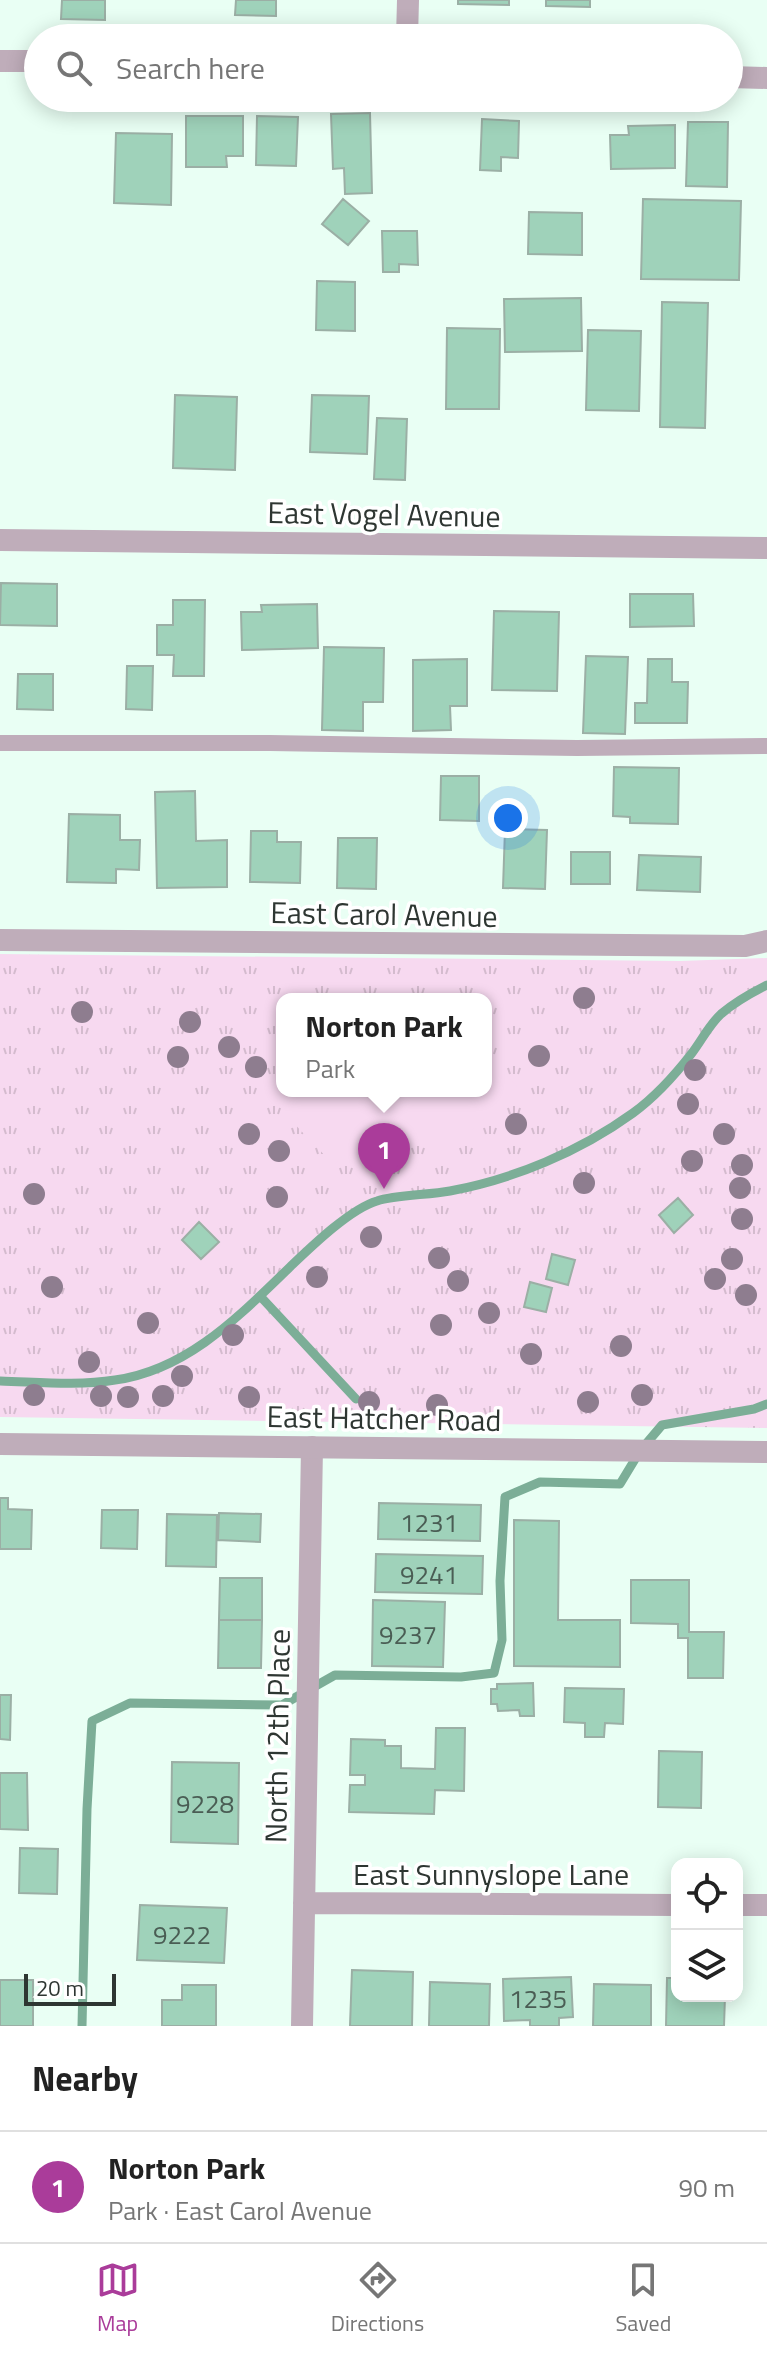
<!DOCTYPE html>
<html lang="en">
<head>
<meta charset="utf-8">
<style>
	:root { --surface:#fff; --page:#f6f6f6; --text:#222; --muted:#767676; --line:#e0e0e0; --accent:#aa3c9a }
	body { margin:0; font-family:"Titillium Web",sans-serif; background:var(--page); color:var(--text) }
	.controls { position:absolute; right:24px; bottom:24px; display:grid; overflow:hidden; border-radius:16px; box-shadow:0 4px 20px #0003 }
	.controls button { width:72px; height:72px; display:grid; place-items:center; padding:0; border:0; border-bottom:2px solid var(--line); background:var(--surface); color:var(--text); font:40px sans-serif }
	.scale { position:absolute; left:24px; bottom:20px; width:92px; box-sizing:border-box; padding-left:8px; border:4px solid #2e3632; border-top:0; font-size:22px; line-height:28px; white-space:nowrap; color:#2e3632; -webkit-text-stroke:6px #fff; paint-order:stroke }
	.you { position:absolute; left:508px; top:818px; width:28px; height:28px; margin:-20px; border:6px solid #fff; border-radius:50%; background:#1a73e8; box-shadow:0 0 0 12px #1a73e833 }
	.badge { display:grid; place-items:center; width:52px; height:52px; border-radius:50%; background:var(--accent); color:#fff; font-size:26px; font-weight:700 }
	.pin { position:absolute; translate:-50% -66px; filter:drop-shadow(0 2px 4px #0008) }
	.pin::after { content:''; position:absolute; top:42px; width:28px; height:24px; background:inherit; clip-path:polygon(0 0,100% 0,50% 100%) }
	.popup { position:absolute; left:276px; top:993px; width:216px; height:104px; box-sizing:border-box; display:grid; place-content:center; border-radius:16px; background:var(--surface); filter:drop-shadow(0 2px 6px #0005); font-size:26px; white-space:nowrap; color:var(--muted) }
	.popup b { font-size:30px; color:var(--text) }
	.popup::after { content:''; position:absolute; left:50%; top:100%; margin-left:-16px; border:16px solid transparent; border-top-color:var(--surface) }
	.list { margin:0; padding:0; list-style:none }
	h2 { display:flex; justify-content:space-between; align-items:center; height:104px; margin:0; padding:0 32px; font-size:34px }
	h2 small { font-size:26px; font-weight:400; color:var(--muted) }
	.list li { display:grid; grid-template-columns:52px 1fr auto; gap:24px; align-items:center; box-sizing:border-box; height:112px; padding:0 32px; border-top:2px solid var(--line) }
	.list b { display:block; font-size:30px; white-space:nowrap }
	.list p { margin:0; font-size:26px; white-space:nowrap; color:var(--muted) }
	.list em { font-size:26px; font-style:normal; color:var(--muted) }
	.icon { flex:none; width:44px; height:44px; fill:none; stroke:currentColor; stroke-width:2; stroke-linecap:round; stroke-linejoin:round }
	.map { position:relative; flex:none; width:767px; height:2026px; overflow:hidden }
	.search { position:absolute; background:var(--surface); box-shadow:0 4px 20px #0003; left:24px; right:24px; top:24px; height:88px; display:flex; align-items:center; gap:20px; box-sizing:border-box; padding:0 28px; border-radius:44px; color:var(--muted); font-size:30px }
	.sheet { height:216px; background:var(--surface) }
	nav { display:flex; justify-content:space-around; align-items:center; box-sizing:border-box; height:112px; border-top:2px solid var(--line); background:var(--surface); font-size:22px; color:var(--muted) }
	nav a { display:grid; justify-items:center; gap:4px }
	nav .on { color:var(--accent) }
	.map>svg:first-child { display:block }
	.grass { fill:url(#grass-tufts); fill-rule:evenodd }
	.pitch { fill:#f7d9f0 }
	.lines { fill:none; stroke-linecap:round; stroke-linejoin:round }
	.stream { stroke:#7cae97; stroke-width:9 }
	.building { fill:#9fd2ba; stroke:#9bafa5; stroke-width:2 }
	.service { stroke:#bfadba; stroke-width:16 }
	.minor { stroke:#bfadba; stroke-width:22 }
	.tertiary { stroke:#bfadba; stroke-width:22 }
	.tree { fill:#8e7d8f }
	.labels { text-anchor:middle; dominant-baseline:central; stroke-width:7; stroke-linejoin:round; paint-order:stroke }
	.number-label { font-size:26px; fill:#4a5d54 }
	.street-label { font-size:30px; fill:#2e3632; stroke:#fff }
</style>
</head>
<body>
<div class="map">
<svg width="767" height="2026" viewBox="0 0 767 2026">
	<defs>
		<pattern id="grass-tufts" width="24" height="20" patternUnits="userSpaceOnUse" patternTransform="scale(2)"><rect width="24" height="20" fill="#f7d9f0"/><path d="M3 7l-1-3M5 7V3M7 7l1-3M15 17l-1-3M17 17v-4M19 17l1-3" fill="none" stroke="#d4bbce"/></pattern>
	</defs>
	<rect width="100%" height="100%" fill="#e9fff4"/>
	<path class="grass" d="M0,954L680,961L767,958V1428L0,1417ZM282,999H486V1091H282Z"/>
	<path class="pitch" d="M486,1054L517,1086L446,1156L405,1113L429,1091H486Z
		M300,1091H411L334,1165L281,1110Z"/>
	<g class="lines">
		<path class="stream" d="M260,1296L356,1399
			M0,1381C38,1382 78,1386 115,1380C188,1370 240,1315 290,1267C311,1247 350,1209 377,1201C395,1195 429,1195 450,1191C514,1179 579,1152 633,1113C655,1097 675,1075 692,1053C702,1040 709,1025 721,1014C735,1002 751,993 767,985
			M82,2026L87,1809L92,1721L130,1703L282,1705L335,1675L461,1677L494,1673L502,1640L500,1581L505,1497L540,1482L620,1484L640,1451L662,1425L754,1409L767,1404"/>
	</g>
	<path class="building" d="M62,0H105V20L61,19Z
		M236,0H276V16L235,15Z
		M458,0H509V5L458,4Z
		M546,0H590V7L546,6Z
		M370,113L372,193L345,194L344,168L333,169L331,114Z
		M186,116H243V156H226L227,167H186Z
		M257,116L298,117L296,166L256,165Z
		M482,119L519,121L518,158L501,157V171L480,170Z
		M688,122H728L727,187L686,186Z
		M675,125V168L611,169L610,135H629L628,126Z
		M116,133L172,134L171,205L114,203Z
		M343,199L369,221L348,245L322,224Z
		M643,199L741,201L739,280L641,279Z
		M529,212L582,213V255L528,254Z
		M382,231H417L418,265L399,264V272H383Z
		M317,281L355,282V331L316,330Z
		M581,298L582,351L505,352L504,299Z
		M662,302L708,303L705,428L660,427Z
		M447,328L500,329L499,409H446Z
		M588,330L641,331L639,411L586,410Z
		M175,395L237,397L235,470L173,468Z
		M312,395L369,396L367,454L310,452Z
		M377,418L407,419L405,480L374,479Z
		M1,583L57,584V626L0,625Z
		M630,594H693L694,626L630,627Z
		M173,600H205L204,676H173L174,655H157V625H173Z
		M317,604L318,648L242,650L241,612H262L261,605Z
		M494,611L559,612L557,691L492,690Z
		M324,647L384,648L383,702H363V731L322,730Z
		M586,656L628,657L625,734L583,733Z
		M467,659V706H450L451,730L413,731V660Z
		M648,659H672V682H688L687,723H635V703H647Z
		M127,666H153L152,710L126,709Z
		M18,674H53V710L17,709Z
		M614,767L679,768L678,824L630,823V817L613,816Z
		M441,776H479V821L440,820Z
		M195,791L196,841L227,840V887L157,888L155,792Z
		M69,814L120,815V840H140L139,870L116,869V883L67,882Z
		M505,829L547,830L545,889L503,888Z
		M251,831H277V842H301L300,883L250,882Z
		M338,838H377L376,889L337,888Z
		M571,852H610V884H571Z
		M639,855L701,857L700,892L637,890Z
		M678,1198L693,1215L674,1233L659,1215Z
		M199,1222L219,1242L201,1259L182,1240Z
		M552,1254L575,1260L568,1285L546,1279Z
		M530,1282L552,1288L546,1312L524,1307Z
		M0,1498H8V1509L32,1510L31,1549H0Z
		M379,1503L481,1505L480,1541L378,1539Z
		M102,1510H138L137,1549L101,1548Z
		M219,1513L261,1514L260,1542L218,1540Z
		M167,1514L217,1515L216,1567L166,1566Z
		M514,1520L559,1521L558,1620H620V1667L514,1666Z
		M376,1554L483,1556L482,1594L375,1592Z
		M220,1578H262V1620H219Z
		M631,1580H689V1632H724L723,1678H688V1638H678V1624L631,1623Z
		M373,1600L445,1602L443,1667L372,1666Z
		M219,1620H262L261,1668H218Z
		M533,1683L534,1716H520L519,1710L498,1711L497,1704H491V1689H497V1684Z
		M565,1688L624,1689L623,1724L605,1723L604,1737H585V1723L564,1722Z
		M0,1695H11L10,1740L0,1739Z
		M436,1728H465L464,1791L435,1790L434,1814L349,1812L350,1785H365V1775H350L351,1739L385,1740V1746H401V1768L435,1769Z
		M659,1751L702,1752L701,1808L658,1807Z
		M172,1762L239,1763L238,1844L171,1842Z
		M0,1773H27L28,1830L0,1829Z
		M20,1848L58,1849L57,1894L19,1893Z
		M140,1905L227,1908L224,1963L137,1960Z
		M352,1970L413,1972L412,2026H350Z
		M571,1977L573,2017L559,2018V2026H530V2020L504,2021L503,1979Z
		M667,1978H677V1996H725L724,2026H666Z
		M0,1980H33V2026H0Z
		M430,1982L490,1984L489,2026H429Z
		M594,1984L651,1985V2026H593Z
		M182,1985H216V2026H162V2000H182Z"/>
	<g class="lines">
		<path class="service" d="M0,743H270L577,748L767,746"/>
		<path class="minor" d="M407,38L408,0
			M0,61H38
			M729,77L767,78
			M0,540L767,548
			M0,940L745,946L767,941
			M304,1903L677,1905
			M737,1905H767
			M302,2026L312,1447"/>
		<path class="tertiary" d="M0,1444L767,1452"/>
	</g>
	<g class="tree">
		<circle cx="584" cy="998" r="11"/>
		<circle cx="82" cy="1012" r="11"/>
		<circle cx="190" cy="1022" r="11"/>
		<circle cx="229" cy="1047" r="11"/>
		<circle cx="539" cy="1056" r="11"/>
		<circle cx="178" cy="1057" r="11"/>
		<circle cx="256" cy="1067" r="11"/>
		<circle cx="695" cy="1070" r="11"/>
		<circle cx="688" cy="1104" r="11"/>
		<circle cx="516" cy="1124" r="11"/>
		<circle cx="249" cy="1134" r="11"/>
		<circle cx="724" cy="1134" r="11"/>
		<circle cx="279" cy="1151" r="11"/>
		<circle cx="692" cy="1161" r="11"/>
		<circle cx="742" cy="1165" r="11"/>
		<circle cx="584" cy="1183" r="11"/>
		<circle cx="740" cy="1188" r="11"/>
		<circle cx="34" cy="1194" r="11"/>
		<circle cx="277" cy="1197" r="11"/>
		<circle cx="742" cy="1219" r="11"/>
		<circle cx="371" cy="1237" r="11"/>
		<circle cx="439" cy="1258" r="11"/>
		<circle cx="732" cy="1259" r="11"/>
		<circle cx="317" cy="1277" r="11"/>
		<circle cx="715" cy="1279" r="11"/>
		<circle cx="458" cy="1281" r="11"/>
		<circle cx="52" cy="1287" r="11"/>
		<circle cx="746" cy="1295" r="11"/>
		<circle cx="489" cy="1313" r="11"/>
		<circle cx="148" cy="1323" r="11"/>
		<circle cx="441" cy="1325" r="11"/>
		<circle cx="233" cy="1335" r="11"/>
		<circle cx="621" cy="1346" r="11"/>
		<circle cx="531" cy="1354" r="11"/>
		<circle cx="89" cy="1362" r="11"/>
		<circle cx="182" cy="1376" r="11"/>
		<circle cx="34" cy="1395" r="11"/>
		<circle cx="642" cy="1395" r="11"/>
		<circle cx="101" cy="1396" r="11"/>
		<circle cx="163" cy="1396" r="11"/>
		<circle cx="128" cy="1397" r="11"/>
		<circle cx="249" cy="1397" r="11"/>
		<circle cx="369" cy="1402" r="11"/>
		<circle cx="588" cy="1402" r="11"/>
		<circle cx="437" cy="1405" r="11"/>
	</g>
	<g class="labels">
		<g class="number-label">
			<text x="429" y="1522">1231</text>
			<text x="429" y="1574">9241</text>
			<text x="408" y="1634">9237</text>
			<text x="205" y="1803">9228</text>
			<text x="182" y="1934">9222</text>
			<text x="538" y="1998">1235</text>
		</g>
		<g class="street-label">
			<text transform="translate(384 514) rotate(1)">East Vogel Avenue</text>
			<text transform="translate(384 914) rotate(1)">East Carol Avenue</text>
			<text transform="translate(384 1418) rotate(1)">East Hatcher Road</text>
			<text transform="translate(277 1736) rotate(-89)">North 12th Place</text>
			<text x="491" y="1874">East Sunnyslope Lane</text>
		</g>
	</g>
</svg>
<div class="controls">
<button><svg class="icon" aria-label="locate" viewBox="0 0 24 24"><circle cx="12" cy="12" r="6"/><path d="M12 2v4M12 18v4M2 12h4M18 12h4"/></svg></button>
<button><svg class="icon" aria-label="layers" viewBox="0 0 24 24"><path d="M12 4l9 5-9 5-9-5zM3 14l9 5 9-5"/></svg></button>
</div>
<div class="scale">20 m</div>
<div class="you"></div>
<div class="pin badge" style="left:384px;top:1189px">1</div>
<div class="popup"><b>Norton Park</b>Park</div>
<div class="search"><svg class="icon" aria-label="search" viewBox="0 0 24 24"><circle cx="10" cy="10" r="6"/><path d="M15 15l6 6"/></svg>Search here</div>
</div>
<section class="sheet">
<h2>Nearby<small></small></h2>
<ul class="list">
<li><span class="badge">1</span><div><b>Norton Park</b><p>Park · East Carol Avenue</p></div><em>90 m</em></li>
</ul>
</section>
<nav>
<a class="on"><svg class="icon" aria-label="map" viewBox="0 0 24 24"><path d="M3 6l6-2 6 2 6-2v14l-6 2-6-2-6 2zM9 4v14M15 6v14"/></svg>Map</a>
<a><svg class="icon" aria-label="directions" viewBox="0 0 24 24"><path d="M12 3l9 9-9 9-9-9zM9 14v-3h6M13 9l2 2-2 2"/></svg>Directions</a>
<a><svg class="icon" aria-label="saved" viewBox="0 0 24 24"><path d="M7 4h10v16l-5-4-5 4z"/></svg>Saved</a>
</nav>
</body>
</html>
